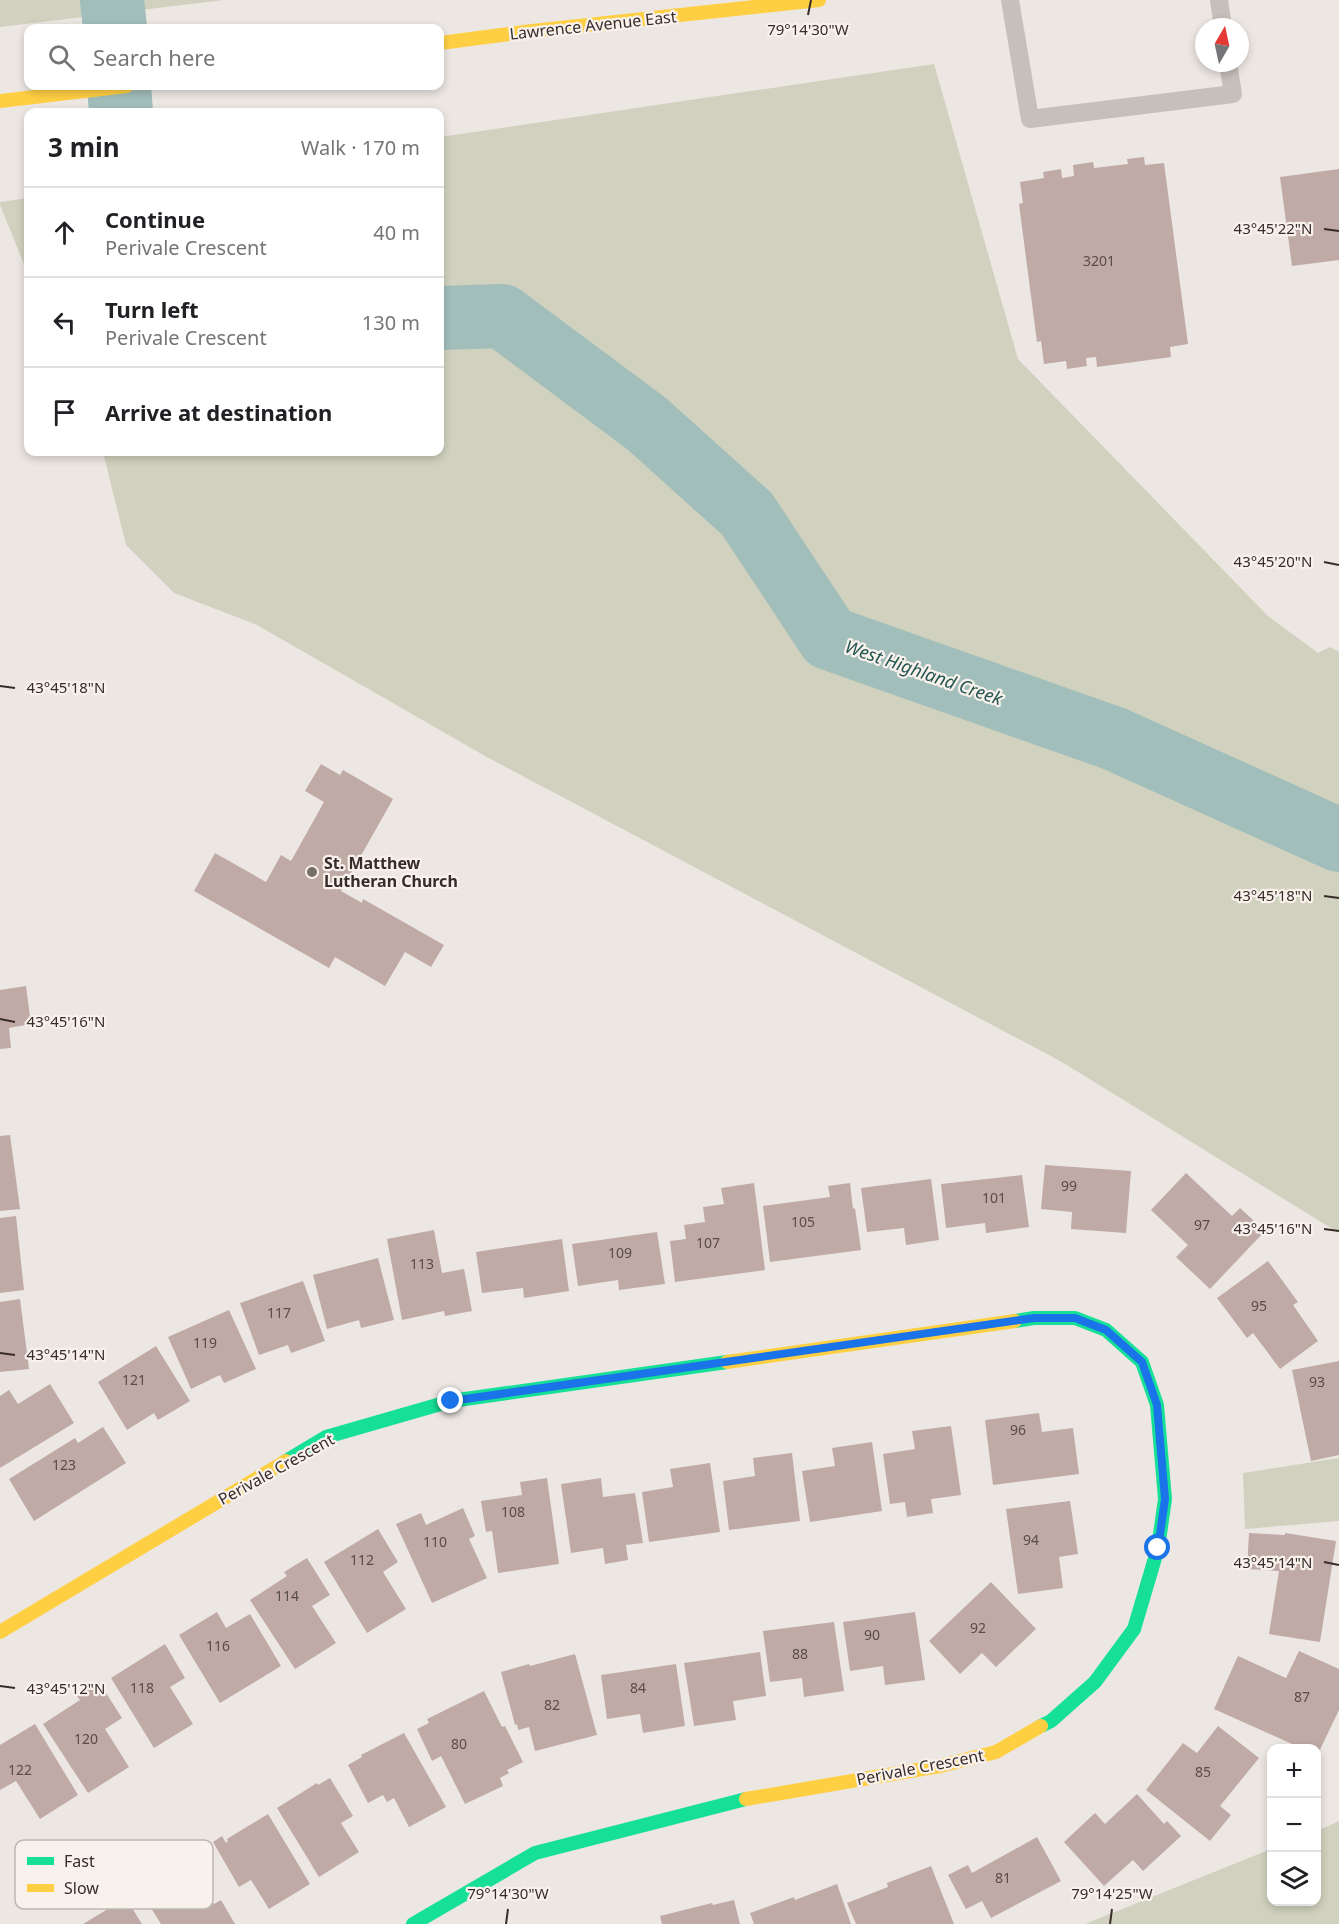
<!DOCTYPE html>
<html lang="en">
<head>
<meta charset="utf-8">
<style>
	:root { --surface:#fff; --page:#f6f6f6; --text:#202124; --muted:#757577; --line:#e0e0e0 }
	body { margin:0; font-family:"Noto Sans",sans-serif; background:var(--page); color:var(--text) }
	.controls { position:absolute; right:18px; bottom:18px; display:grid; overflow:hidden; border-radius:12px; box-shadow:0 3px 9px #0003 }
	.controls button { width:54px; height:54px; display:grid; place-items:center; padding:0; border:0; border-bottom:2px solid var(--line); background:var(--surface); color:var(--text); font:30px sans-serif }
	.compass { position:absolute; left:1195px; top:18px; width:54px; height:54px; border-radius:50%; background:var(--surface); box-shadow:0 3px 9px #0003; rotate:9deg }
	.stop { position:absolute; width:18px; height:18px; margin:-14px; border:4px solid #1a73e8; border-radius:50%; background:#fff }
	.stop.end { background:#1a73e8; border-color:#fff; box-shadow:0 2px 6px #0008 }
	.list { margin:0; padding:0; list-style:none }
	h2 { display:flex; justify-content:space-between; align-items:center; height:78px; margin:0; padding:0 24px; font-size:26px }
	h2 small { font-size:20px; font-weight:400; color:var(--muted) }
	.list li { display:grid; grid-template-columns:39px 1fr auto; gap:18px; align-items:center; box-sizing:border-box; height:90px; padding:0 24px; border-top:2px solid var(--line) }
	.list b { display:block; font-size:22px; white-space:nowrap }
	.list p { margin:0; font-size:20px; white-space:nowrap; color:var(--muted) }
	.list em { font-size:20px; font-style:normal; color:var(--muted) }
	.icon { flex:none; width:33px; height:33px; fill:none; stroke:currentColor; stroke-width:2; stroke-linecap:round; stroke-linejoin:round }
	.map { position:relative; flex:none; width:1339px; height:1924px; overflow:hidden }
	.search { position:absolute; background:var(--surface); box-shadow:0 3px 9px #0003; left:24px; top:24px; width:420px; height:66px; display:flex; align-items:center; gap:15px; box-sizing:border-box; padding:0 21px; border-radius:12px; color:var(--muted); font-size:22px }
	.panel { position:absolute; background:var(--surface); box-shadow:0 3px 9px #0003; left:24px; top:108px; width:420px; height:348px; border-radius:12px }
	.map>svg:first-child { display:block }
	.green { fill:#d0d1be }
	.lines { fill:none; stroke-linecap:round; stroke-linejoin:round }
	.river { stroke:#a1beba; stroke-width:64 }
	.building { fill:#bfaaa6 }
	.lane { stroke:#c6bfbc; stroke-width:18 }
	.fast { stroke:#16e098; stroke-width:14 }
	.slow { stroke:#ffcf43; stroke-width:14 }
	.route { stroke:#1a73e8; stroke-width:8 }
	.ticks { fill:none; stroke:#372c2a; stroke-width:2 }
	.poi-dot { fill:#776d6b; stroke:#f9f1eb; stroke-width:2 }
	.labels { text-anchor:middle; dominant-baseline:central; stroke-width:4.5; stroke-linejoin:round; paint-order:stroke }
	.number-label { font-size:14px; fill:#594c49 }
	.street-label { font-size:16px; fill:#372c2a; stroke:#f9f1eb }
	.poi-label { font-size:16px; font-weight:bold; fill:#372c2a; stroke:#f9f1eb; text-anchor:start }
	.water-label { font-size:18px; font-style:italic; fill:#235552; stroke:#f9f1eb }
	.key { fill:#f9f1eb; stroke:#bfb6b1; stroke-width:1.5 }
	.key-label { font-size:16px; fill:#372c2a }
	.ticks-label { font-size:15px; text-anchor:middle; fill:#372c2a; stroke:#f9f1eb; stroke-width:4.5; stroke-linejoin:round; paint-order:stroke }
</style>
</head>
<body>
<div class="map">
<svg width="1339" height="1924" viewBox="0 0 1339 1924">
	<rect width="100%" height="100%" fill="#ede7e3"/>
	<path class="green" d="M0,0H224L0,27Z
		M934,64L1018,359L1268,616L1318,653L1330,647L1339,652V1233L1062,1062L485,756L257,625L174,593L126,545L103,452H440V137Z
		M28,198V274L0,205V202Z
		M1339,1458V1521L1245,1529L1243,1473Z
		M1339,1821V1924H1085L1271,1849L1272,1902H1316L1317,1831Z"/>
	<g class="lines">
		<path class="river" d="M112,0L115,28
			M119,86L121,112
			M440,318L502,316L647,424L747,514L829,638L1115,739L1339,840"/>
	</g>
	<path class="building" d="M1144,157L1145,165L1164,163L1188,344L1170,347L1171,357L1097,367L1096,357L1086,358L1087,366L1067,369L1066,361L1044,364L1041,341L1037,342L1019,204L1023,203L1020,182L1044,178L1043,172L1061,169L1062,178L1074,176L1073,165L1093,162L1094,168L1128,164L1127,159Z
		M1339,169V260L1292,266L1280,177Z
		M321,764L340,775L343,770L393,799L341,891L362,903L363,899L444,945L431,967L405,952L385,986L335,957L329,968L194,891L215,853L266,882L281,855L291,861L324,802L305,791Z
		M26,986L31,1024L9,1028L11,1048L0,1049V990Z
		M10,1135L20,1209L0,1211V1136Z
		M1045,1165L1131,1171L1126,1233L1071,1229L1072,1212L1041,1209Z
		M1186,1173L1232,1216L1240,1208L1265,1231L1210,1289L1176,1257L1188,1245L1151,1210Z
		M1022,1175L1029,1227L986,1233L985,1223L946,1228L941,1184Z
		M931,1179L939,1240L906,1245L904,1228L867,1232L861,1188Z
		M754,1183L765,1270L675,1282L670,1241L686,1239L684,1225L705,1222L703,1207L724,1204L721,1188Z
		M850,1183L853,1209L855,1208L861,1250L770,1262L763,1206L830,1197L828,1186Z
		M16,1216L24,1290L0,1293V1218Z
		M434,1230L442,1273L464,1269L472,1311L445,1316L444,1311L402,1320L387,1239Z
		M657,1232L665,1284L619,1290L618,1280L578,1286L572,1244Z
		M562,1239L569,1291L524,1298L523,1288L482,1293L476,1252Z
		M378,1258L394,1320L361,1328L359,1320L327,1329L313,1275Z
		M1268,1261L1298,1302L1293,1305L1318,1341L1280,1369L1253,1333L1247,1338L1217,1298Z
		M303,1281L325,1341L291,1353L288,1345L259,1355L240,1303Z
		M20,1299L29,1369L0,1372V1302Z
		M229,1310L256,1369L224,1383L220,1375L191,1389L168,1337Z
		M156,1346L190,1401L158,1420L154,1413L127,1430L98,1382Z
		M1339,1361V1455L1311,1461L1292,1370Z
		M50,1384L74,1423L0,1468V1396L9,1390L18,1404Z
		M1039,1413L1042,1432L1073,1428L1079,1474L993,1485L985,1420Z
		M951,1426L961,1495L931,1499L933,1513L907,1517L905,1502L890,1504L883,1454L915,1449L912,1431Z
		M103,1427L126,1463L34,1521L9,1479L75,1438L78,1443Z
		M872,1442L882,1511L810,1522L802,1471L835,1466L832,1448Z
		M792,1453L800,1521L729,1530L723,1481L755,1476L753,1458Z
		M710,1463L720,1532L649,1542L642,1492L673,1487L670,1469Z
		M547,1478L559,1564L498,1573L492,1531L486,1532L481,1501L522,1495L520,1482Z
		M601,1478L603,1497L635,1493L643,1543L626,1545L628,1560L605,1564L603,1548L571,1553L561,1484Z
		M1070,1501L1078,1554L1059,1557L1063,1588L1018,1594L1006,1509Z
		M463,1508L475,1536L469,1539L487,1578L432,1603L396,1524L421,1513L426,1525Z
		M378,1529L398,1562L383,1572L406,1609L367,1633L324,1562Z
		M1249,1533L1285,1535V1533L1336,1541L1320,1642L1269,1634L1279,1571L1247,1569Z
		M307,1558L330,1595L312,1606L336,1643L295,1669L250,1600L287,1576L284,1572Z
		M991,1582L1036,1629L996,1667L982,1653L960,1674L929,1641Z
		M217,1612L226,1628L250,1614L281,1666L220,1703L179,1635Z
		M915,1612L925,1680L885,1685L883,1666L850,1671L843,1622Z
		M834,1622L844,1691L804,1697L802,1678L770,1682L763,1631Z
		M165,1644L185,1678L170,1687L193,1724L154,1748L111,1678Z
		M1299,1651L1339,1669V1710L1316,1758V1748H1301L1214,1709L1238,1656L1286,1678Z
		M760,1652L766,1696L733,1701L736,1720L694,1726L684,1663Z
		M575,1654L597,1735L535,1751L529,1727L518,1730L517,1724L515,1725L501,1672L529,1664L530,1666Z
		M676,1664L685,1726L643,1733L640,1714L607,1719L601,1675Z
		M99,1682L122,1718L105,1729L129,1767L88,1793L43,1724L80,1700L77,1696Z
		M484,1691L502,1727L505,1726L523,1762L507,1770L509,1773L500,1778L503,1786L465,1804L441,1756L432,1761L417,1729L429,1723L427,1719Z
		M35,1724L78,1795L40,1819L16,1781L0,1790V1745Z
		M1218,1726L1259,1758L1220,1806L1231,1815L1210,1841L1146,1790L1183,1743L1197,1753Z
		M404,1733L446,1807L409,1827L394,1798L387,1802L383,1795L368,1803L348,1765L362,1757L361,1755Z
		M330,1778L353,1816L341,1823L359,1852L319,1877L277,1808L317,1783L318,1785Z
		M1137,1794L1164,1824L1167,1821L1181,1836L1143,1871L1133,1860L1104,1886L1064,1842L1095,1813L1105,1824Z
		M268,1814L310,1884L269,1909L251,1880L239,1887L213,1842L222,1836L226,1843L228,1841L227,1839Z
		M1037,1837L1061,1881L991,1918L982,1901L966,1909L948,1875L968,1865L972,1873Z
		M190,1860L213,1898L211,1899L214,1904L221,1900L235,1924H161L146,1900L154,1895L148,1885Z
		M931,1866L954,1924H856L847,1903L888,1887L887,1883Z
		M837,1884L851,1924H754L750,1913L794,1897L795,1900Z
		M126,1898L142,1924H83Z
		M734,1900L740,1924H662L660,1916L712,1903L713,1905Z"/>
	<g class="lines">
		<path class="lane" d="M1010,0L1030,119L1233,94L1228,63
			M1219,0L1223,27"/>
		<path class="fast" d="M1015,1321L1034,1318H1075L1106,1330L1142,1362L1157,1405L1165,1499L1158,1548L1134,1629L1095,1682L1051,1721L1041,1726
			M286,1461L326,1437L451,1401L727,1362
			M413,1924L535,1853L746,1799"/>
		<path class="slow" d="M440,43L532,31L819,0
			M0,101L127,86
			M727,1362L1015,1321
			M0,1632L286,1461
			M746,1799L940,1766L996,1752L1041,1726"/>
	</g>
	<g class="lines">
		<path class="route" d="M451,1401L1034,1318H1075L1106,1330L1142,1362L1157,1405L1165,1499L1158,1548"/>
	</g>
	<path class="ticks" d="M808,15L811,0M1324,229L1339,231M1324,562L1339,565M0,686L15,688M1324,896L1339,898M0,1019L15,1022M1324,1229L1339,1231M0,1353L15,1355M1324,1562L1339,1565M0,1686L15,1688M506,1924L508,1909M1110,1924L1112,1909"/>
	<circle class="poi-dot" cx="312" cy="872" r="6"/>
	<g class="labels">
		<g class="number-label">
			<text x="1099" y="260">3201</text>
			<text x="1069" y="1185">99</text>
			<text x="994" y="1197">101</text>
			<text x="803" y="1221">105</text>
			<text x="1202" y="1224">97</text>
			<text x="708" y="1242">107</text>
			<text x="620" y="1252">109</text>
			<text x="422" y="1263">113</text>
			<text x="1259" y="1305">95</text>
			<text x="279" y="1312">117</text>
			<text x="205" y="1342">119</text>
			<text x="134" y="1379">121</text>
			<text x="1317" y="1381">93</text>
			<text x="1018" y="1429">96</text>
			<text x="64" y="1464">123</text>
			<text x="513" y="1511">108</text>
			<text x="1031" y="1539">94</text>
			<text x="435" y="1541">110</text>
			<text x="362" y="1559">112</text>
			<text x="287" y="1595">114</text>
			<text x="978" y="1627">92</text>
			<text x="872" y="1634">90</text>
			<text x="218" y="1645">116</text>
			<text x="800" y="1653">88</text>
			<text x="142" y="1687">118</text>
			<text x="638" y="1687">84</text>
			<text x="1302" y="1696">87</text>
			<text x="552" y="1704">82</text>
			<text x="86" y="1738">120</text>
			<text x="459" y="1743">80</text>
			<text x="20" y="1769">122</text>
			<text x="1203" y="1771">85</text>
			<text x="1003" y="1877">81</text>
		</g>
		<g class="street-label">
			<text transform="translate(593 25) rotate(-6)">Lawrence Avenue East</text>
			<text transform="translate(276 1469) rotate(-29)">Perivale Crescent</text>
			<text transform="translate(920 1767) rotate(-11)">Perivale Crescent</text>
		</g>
		<g class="poi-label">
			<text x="324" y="863">St. Matthew<tspan x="324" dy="18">Lutheran Church</tspan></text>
		</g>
		<g class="water-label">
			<text transform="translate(924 672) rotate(19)">West Highland Creek</text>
		</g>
	</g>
	<rect x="15" y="1840" width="198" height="69" rx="9" class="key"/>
	<rect x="27" y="1857" width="27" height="8" fill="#16e098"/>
	<rect x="27" y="1884" width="27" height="8" fill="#ffcf43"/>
	<g class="key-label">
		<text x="64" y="1867">Fast</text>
		<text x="64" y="1894">Slow</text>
	</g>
	<g class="ticks-label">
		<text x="808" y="35">79°14'30"W</text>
		<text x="1273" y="234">43°45'22"N</text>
		<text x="1273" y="567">43°45'20"N</text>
		<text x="66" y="693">43°45'18"N</text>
		<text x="1273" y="901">43°45'18"N</text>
		<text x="66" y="1027">43°45'16"N</text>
		<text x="1273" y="1234">43°45'16"N</text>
		<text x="66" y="1360">43°45'14"N</text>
		<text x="1273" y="1568">43°45'14"N</text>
		<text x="66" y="1694">43°45'12"N</text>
		<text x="508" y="1899">79°14'30"W</text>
		<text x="1112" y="1899">79°14'25"W</text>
	</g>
</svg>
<div class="controls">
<button>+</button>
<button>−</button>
<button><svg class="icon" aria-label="layers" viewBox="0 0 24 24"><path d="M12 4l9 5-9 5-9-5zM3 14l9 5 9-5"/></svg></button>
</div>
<svg class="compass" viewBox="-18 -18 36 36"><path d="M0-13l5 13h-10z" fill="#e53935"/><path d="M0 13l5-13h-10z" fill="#757577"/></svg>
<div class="stop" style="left:1158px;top:1548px"></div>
<div class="stop end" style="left:451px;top:1401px"></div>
<div class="search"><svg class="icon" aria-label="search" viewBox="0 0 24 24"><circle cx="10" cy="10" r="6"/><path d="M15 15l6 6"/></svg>Search here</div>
<section class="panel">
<h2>3 min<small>Walk · 170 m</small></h2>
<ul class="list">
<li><svg class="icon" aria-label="ahead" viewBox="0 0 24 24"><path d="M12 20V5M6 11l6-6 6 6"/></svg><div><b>Continue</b><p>Perivale Crescent</p></div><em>40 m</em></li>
<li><svg class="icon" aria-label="left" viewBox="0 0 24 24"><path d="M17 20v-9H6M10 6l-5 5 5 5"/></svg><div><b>Turn left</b><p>Perivale Crescent</p></div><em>130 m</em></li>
<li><svg class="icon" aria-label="arrive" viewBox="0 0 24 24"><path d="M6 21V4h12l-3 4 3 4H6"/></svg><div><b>Arrive at destination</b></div></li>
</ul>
</section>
</div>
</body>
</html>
